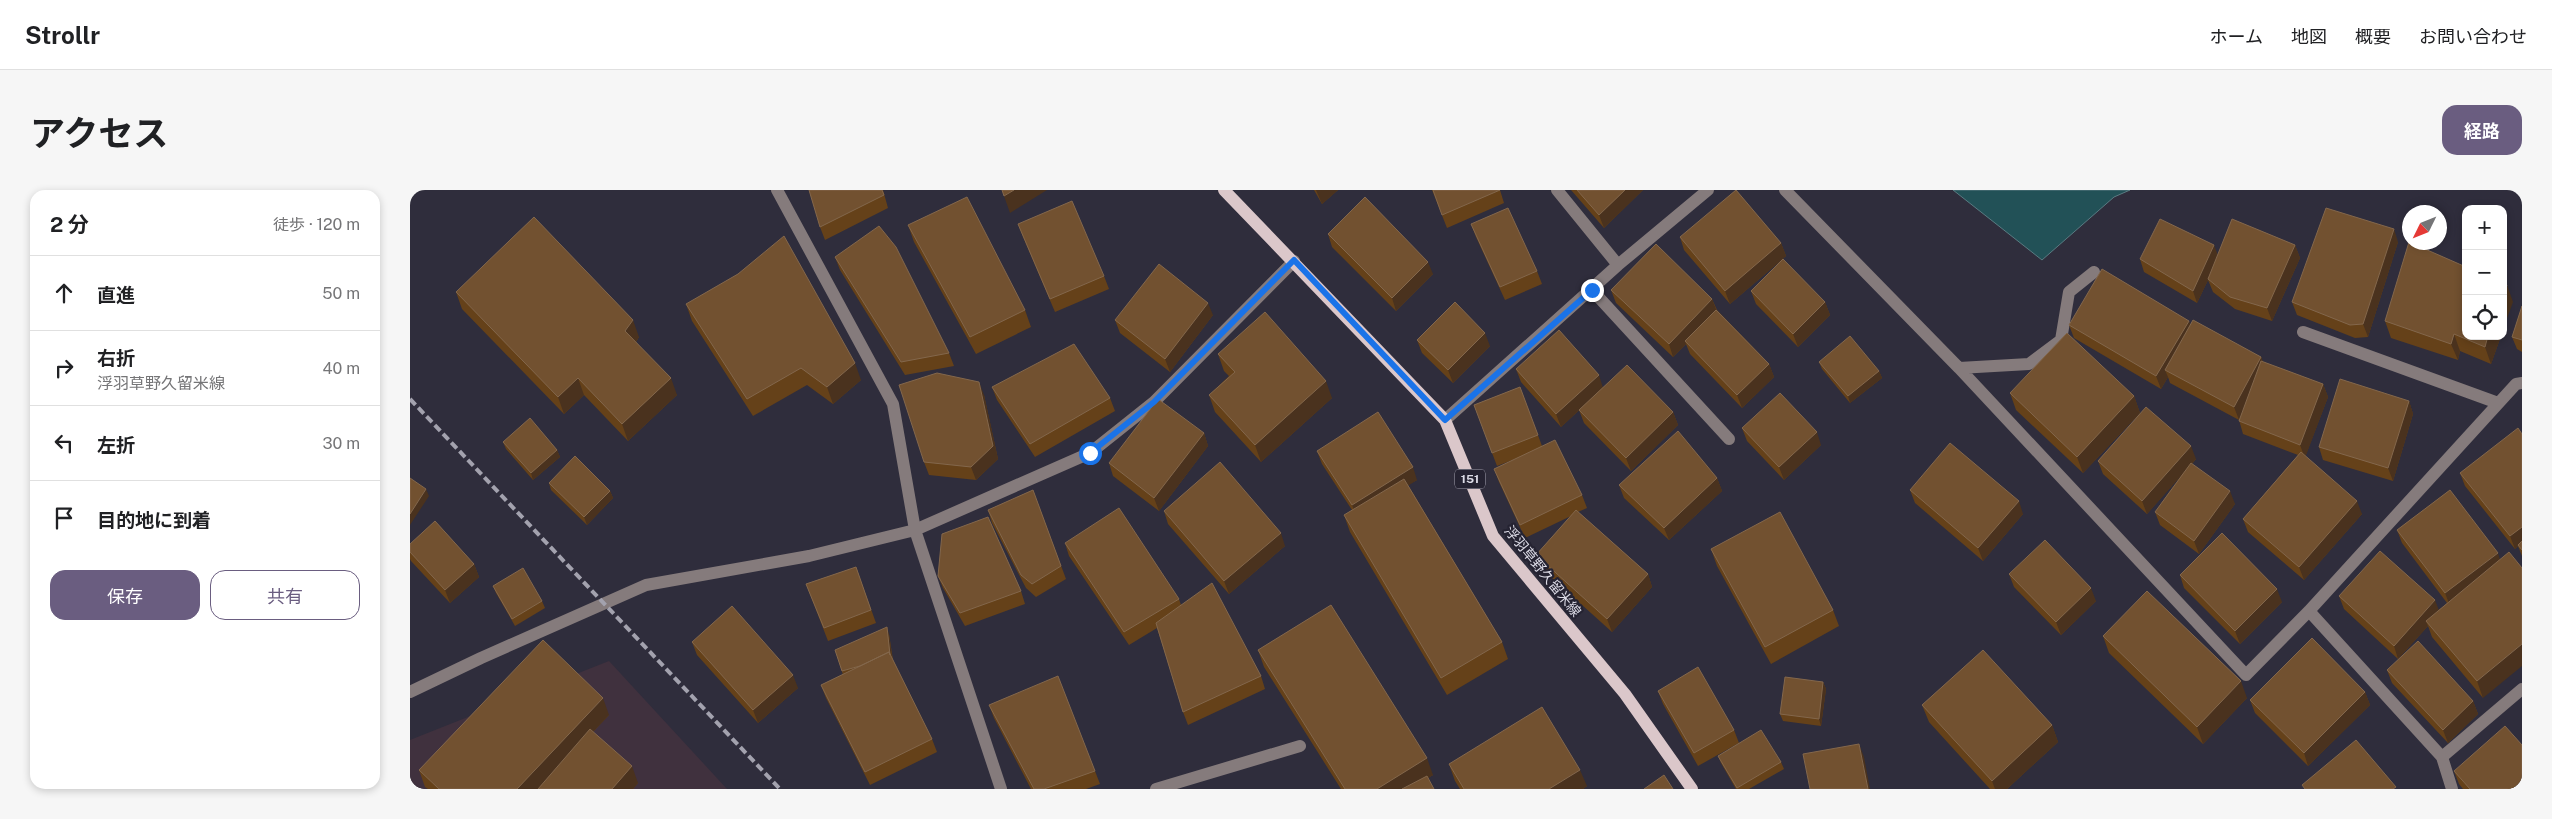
<!DOCTYPE html>
<html lang="ja">
<head>
<meta charset="utf-8">
<style>
	:root { --surface:#fff; --page:#f6f6f6; --text:#202124; --muted:#757577; --line:#e0e0e0; --accent:#6a5d80 }
	body { margin:0; font-family:"Public Sans","Noto Sans JP",sans-serif; background:var(--page); color:var(--text) }
	.controls { position:absolute; right:15px; top:15px; display:grid; overflow:hidden; border-radius:10px; box-shadow:0 2px 8px #0003 }
	.controls button { width:45px; height:45px; display:grid; place-items:center; padding:0; border:0; border-bottom:1px solid var(--line); background:var(--surface); color:var(--text); font:25px sans-serif }
	.compass { position:absolute; left:1992px; top:15px; width:45px; height:45px; border-radius:50%; background:var(--surface); box-shadow:0 2px 8px #0003; rotate:227deg }
	.stop { position:absolute; width:15px; height:15px; margin:-11px; border:4px solid #1a73e8; border-radius:50%; background:#fff }
	.stop.end { background:#1a73e8; border-color:#fff; box-shadow:0 1px 5px #0008 }
	.list { margin:0; padding:0; list-style:none }
	h2 { display:flex; justify-content:space-between; align-items:center; height:65px; margin:0; padding:0 20px; font-size:21px }
	h2 small { font-size:16px; font-weight:400; color:var(--muted) }
	.list li { display:grid; grid-template-columns:32px 1fr auto; gap:15px; align-items:center; box-sizing:border-box; height:75px; padding:0 20px; border-top:1px solid var(--line) }
	.list b { display:block; font-size:19px; white-space:nowrap }
	.list p { margin:0; font-size:16px; white-space:nowrap; color:var(--muted) }
	.list em { font-size:16px; font-style:normal; color:var(--muted) }
	.actions { display:flex; gap:10px; padding:15px 20px }
	.actions a { flex:1; padding:11px 0; border:1px solid var(--accent); border-radius:15px; text-align:center; font-size:18px; color:var(--accent) }
	.actions .main { background:var(--accent); color:#fff }
	.icon { flex:none; width:28px; height:28px; fill:none; stroke:currentColor; stroke-width:2; stroke-linecap:round; stroke-linejoin:round }
	.map { position:relative; flex:none; width:2112px; height:599px; overflow:hidden; border-radius:15px }
	header { display:flex; align-items:center; gap:30px; box-sizing:border-box; height:70px; padding:0 25px; background:var(--surface); border-bottom:1px solid var(--line) }
	header strong { font-size:24px }
	nav { display:flex; gap:28px; margin-inline-start:auto; font-size:18px }
	.intro { display:flex; align-items:center; justify-content:space-between; box-sizing:border-box; height:120px; padding:0 30px }
	h1 { margin:0; font-size:35px }
	.button { padding:12px 22px; border-radius:15px; background:var(--accent); color:#fff; font-size:18px; font-weight:700 }
	main { display:flex; gap:30px; padding:0 30px }
	aside { flex:1; background:var(--surface); border-radius:15px; box-shadow:0 2px 8px #0003 }
	.map>svg:first-child { display:block }
	.education { fill:#40313e }
	.water { fill:#225157; stroke:#5a7b82 }
	.lines { fill:none; stroke-linecap:round; stroke-linejoin:round }
	.minor { stroke:#857b7c; stroke-width:12 }
	.major { stroke:#dbc7ca; stroke-width:12 }
	.rail { stroke:#a3a2ae; stroke-width:4; stroke-dasharray:8 4; stroke-linecap:butt }
	.wall { fill:#654119 }
	.shaded-wall { fill:#4a321e }
	.building { fill:#725130; stroke:#83674c }
	.route { stroke:#1a73e8; stroke-width:6 }
	.labels { text-anchor:middle; dominant-baseline:central; stroke-width:4.5; stroke-linejoin:round; paint-order:stroke }
	.shield { fill:#252332; stroke:#a6a4b1; stroke-width:1 }
	.shield-label { font-size:12px; font-weight:bold; fill:#dddce7 }
	.street-label { font-size:14px; fill:#dddce7; stroke:#252332 }
</style>
</head>
<body>
<header>
<strong>Strollr</strong>
<nav><a>ホーム</a><a>地図</a><a>概要</a><a>お問い合わせ</a></nav>
</header>
<div class="intro"><h1>アクセス</h1><a class="button">経路</a></div>
<main>
<aside>
<h2>2 分<small>徒歩 · 120 m</small></h2>
<ul class="list">
<li><svg class="icon" aria-label="ahead" viewBox="0 0 24 24"><path d="M12 20V5M6 11l6-6 6 6"/></svg><div><b>直進</b></div><em>50 m</em></li>
<li><svg class="icon" aria-label="right" viewBox="0 0 24 24"><path d="M7 20v-9h11M14 6l5 5-5 5"/></svg><div><b>右折</b><p>浮羽草野久留米線</p></div><em>40 m</em></li>
<li><svg class="icon" aria-label="left" viewBox="0 0 24 24"><path d="M17 20v-9H6M10 6l-5 5 5 5"/></svg><div><b>左折</b></div><em>30 m</em></li>
<li><svg class="icon" aria-label="arrive" viewBox="0 0 24 24"><path d="M6 21V4h12l-3 4 3 4H6"/></svg><div><b>目的地に到着</b></div></li>
</ul>
<div class="actions"><a class="main">保存</a><a>共有</a></div>
</aside>
<div class="map">
<svg width="2112" height="599" viewBox="0 0 2112 599">
	<rect width="100%" height="100%" fill="#2f2d3c"/>
	<path class="education" d="M199,471L317,599H0V550Z"/>
	<path class="water" d="M1543,0H1720L1704,7L1632,70Z"/>
	<g class="lines">
		<path class="minor" d="M367,0L483,214L505,340L591,599
			M1147,0L1208,75
			M1375,0L1549,178L1836,485L1899,421L2106,194L2112,193
			M1182,100L1319,249
			M1893,142L2088,213
			M1549,178L1619,174L1651,150L1659,102L1684,82
			M1035,230L1208,75L1298,0
			M1899,421L2032,567L2042,599
			M0,502L71,468L236,395L399,366L505,340L680,263L744,212L884,71
			M2032,567L2112,499
			M746,599L890,556"/>
		<path class="major" d="M814,0L1035,230L1083,346L1215,504L1282,599"/>
		<path class="rail" d="M0,209L370,599"/>
	</g>
	<path class="wall" d="M399,0H473L478,18L415,50L410,37Z
		M904,0H928L912,14Z
		M1022,0H1090L1094,13L1037,38Z
		M1161,0H1233L1194,38Z
		M608,34L694,86L699,99L645,122L613,47Z
		M1061,34L1127,81L1132,94L1095,110L1066,47Z
		M498,35L615,120L621,137L566,164L504,52Z
		M918,44L1023,84L986,121L922,57Z
		M1270,47L1371,53L1376,66L1320,114L1274,60Z
		M1988,52L1958,147L1945,148L1887,125L1882,112Z
		M1885,55L1890,68L1862,131L1825,119L1803,102L1798,90L1787,113L1734,82L1730,69L1808,65Z
		M425,67L539,163L544,176L495,185L430,80Z
		M1201,100L1302,109L1307,120L1359,174L1364,187L1332,218L1280,164L1276,154L1263,167L1206,113Z
		M1341,101L1415,112L1420,125L1388,157L1346,114Z
		M46,102L229,147L226,152L267,205L218,251L174,205L154,224L52,119Z
		M276,114L451,190L423,214L397,195L343,226L282,131Z
		M2112,116V162L2107,159L2102,147Z
		M803,125L760,182L710,143L705,130Z
		M1975,131L2091,146L2081,174L2050,161L2048,170L1981,148Z
		M1780,134L1851,167L1853,172L1913,194L1918,207L1895,267L1952,324L1894,390L1838,342L1833,329L1888,265L1833,244L1829,230L1760,193L1758,187L1751,199L1664,148L1659,135Z
		M1007,150L1080,156L1043,193L1012,163Z
		M808,164L922,208L851,272L805,222L799,205L819,186L814,181Z
		M1409,172L1469,181L1472,188L1440,213L1412,179Z
		M1106,179L1193,197L1263,222L1268,235L1221,281L1174,233L1169,220L1178,212L1151,237L1111,192Z
		M582,197L700,208L705,221L625,267L587,210Z
		M1110,197L1132,256L1172,305L1177,318L1168,322L1238,384L1242,397L1202,442L1131,378L1126,365L1161,326L1115,348L1089,292L1084,279L1108,268L1087,276L1064,215Z
		M1600,203L1724,206L1730,223L1673,283L1606,220Z
		M574,205L588,269L566,290L519,285L514,272Z
		M1999,211L2003,224L1983,291L1913,270L1909,257Z
		M1332,238L1411,255L1374,290L1337,251Z
		M794,243L798,256L749,321L703,286L699,273Z
		M2112,244V366L2108,356L2105,359L2055,296L2050,283Z
		M93,252L147,260L150,267L123,290L96,259Z
		M907,261L1007,290L998,295L1092,452L1098,469L1037,505L940,342L934,325L942,320L912,274Z
		M1786,269L1782,274L1825,314L1789,364L1750,335L1745,322L1773,283L1737,324L1693,284L1688,271Z
		M1307,288L1312,301L1259,350L1214,308L1209,295Z
		M139,293L200,301L203,308L177,335L141,300Z
		M623,300L656,389L626,407L616,398L582,333L578,320Z
		M1500,300L1613,324L1573,371L1505,313Z
		M2040,300L2073,508L2022,447L2018,436L1988,469L1934,419L1929,406L2029,420L2037,413L1992,353L1987,340Z
		M754,321L875,356L819,404L758,334Z
		M655,353L769,409L771,415L851,486L855,499L778,535L773,522L747,438L719,455L659,366Z
		M0,354L64,374L69,387L40,413L1,371L0,369Z
		M1301,359L1423,420L1429,436L1361,474L1307,376Z
		M446,377L466,433L418,451L396,394Z
		M1599,384L1686,411L1651,445L1604,397Z
		M1770,385L1872,412L1830,454L1774,398Z
		M528,386L611,401L615,414L555,436L533,398Z
		M83,396L132,411L135,418L105,436L86,403Z
		M479,444L483,470L522,549L527,562L460,595L416,508L411,495L433,485L425,460Z
		M1693,446L1837,508L1793,554L1699,463Z
		M282,452L388,498L348,533L287,465Z
		M848,460L1023,585L1018,588L1024,599H931L854,477Z
		M1977,480L2063,511L2068,524L2038,553L1982,493Z
		M1413,492L1416,499L1411,536L1373,531L1370,524Z
		M1248,501L1324,540L1329,553L1288,576L1253,514Z
		M1955,502L1960,515L1898,576L1845,523L1840,510Z
		M579,515L685,581L690,594L676,599H621L584,528Z
		M1512,515L1642,535L1648,552L1597,599H1580L1519,532Z
		M199,525L183,542L228,593L223,599H18L15,597L9,580Z
		M1308,566L1371,572L1374,579L1339,599H1326L1311,573Z
		M1039,574L1177,596L1173,599H1050L1045,591Z
		M2044,581L2112,599H2053L2049,594Z"/>
	<path class="shaded-wall" d="M604,0H637L600,23L594,6Z
		M906,0H928L912,14Z
		M1215,0H1233L1194,38L1189,25Z
		M1984,39L1988,52L1958,147L1953,134Z
		M1371,53L1376,66L1320,114L1315,101Z
		M1804,55L1809,68L1798,89V90L1787,113L1783,101Z
		M1885,55L1890,68L1862,131L1857,118Z
		M1018,72L1023,84L986,121L982,108Z
		M2097,95L2103,112L2093,139V105Z
		M1302,109L1307,122L1275,151L1276,154L1263,167L1259,154Z
		M1415,112L1420,125L1388,157L1383,144Z
		M798,113L803,125L760,182L755,169Z
		M223,130L229,147L222,158L215,141Z
		M1779,131L1784,144L1755,180L1758,187L1751,199L1746,186Z
		M1075,143L1080,156L1043,193L1038,180Z
		M2044,144L2050,161L2048,170L2041,154Z
		M2078,146H2091L2081,174L2075,157Z
		M1851,167L1856,180L1829,230L1824,217Z
		M445,173L451,190L423,214L417,197Z
		M1359,174L1364,187L1332,218L1327,205Z
		M1469,181L1472,188L1440,213L1438,206Z
		M1189,185L1193,198L1151,237L1146,224Z
		M168,188L174,205L154,224L148,207Z
		M261,188L267,205L218,251L212,234Z
		M916,191L922,208L851,272L845,255Z
		M569,192L574,205L588,269L566,290L561,277Z
		M1913,194L1918,207L1895,268L1890,255Z
		M1724,206L1730,223L1673,283L1667,267Z
		M1999,211L2003,224L1983,291L1978,278Z
		M1263,222L1268,235L1221,281L1216,268Z
		M1407,242L1411,255L1374,290L1369,277Z
		M794,243L798,256L749,321L744,308Z
		M1781,256L1786,269L1737,324L1732,311Z
		M147,260L150,267L123,290L121,283Z
		M1003,277L1007,290L947,328L942,315Z
		M1307,288L1312,301L1259,350L1254,338Z
		M16,299L19,306L0,335V324Z
		M200,301L203,308L177,335L174,327Z
		M1820,301L1825,314L1789,364L1784,351Z
		M1609,311L1613,324L1573,371L1568,358Z
		M1947,311L1952,324L1894,390L1889,377Z
		M2112,337V354L2108,355V356L2105,359L2100,346Z
		M871,343L875,356L819,404L814,391Z
		M2088,363L2092,376L2040,416L2035,403Z
		M64,374L69,387L40,413L35,400Z
		M1238,384L1242,397L1202,442L1197,429Z
		M1681,398L1686,411L1651,445L1646,432Z
		M1867,399L1872,412L1830,454L1825,441Z
		M2025,410L2030,423L2016,431L2018,436L1988,469L1984,456Z
		M477,437L479,444L483,475L481,468Z
		M2112,454V476L2073,508L2067,491Z
		M383,485L388,498L348,533L343,520Z
		M1831,491L1837,508L1793,554L1787,537Z
		M1413,492L1416,499L1411,536L1409,529Z
		M1955,502L1960,515L1898,576L1894,563Z
		M193,508L199,525L129,599H107Z
		M2063,511L2068,524L2038,553L2033,540Z
		M1642,535L1648,552L1597,599H1585L1582,591Z
		M1449,554L1454,567L1460,599H1458Z
		M1017,568L1023,585L1000,599H967Z
		M222,576L228,593L223,599H202Z
		M1170,580L1177,596L1173,599H1139Z"/>
	<path class="building" d="M399,0H472L474,5L410,37Z
		M592,0H604L594,6Z
		M1023,0H1090L1032,25Z
		M1167,0H1215L1189,25Z
		M1326,0L1371,53L1315,101L1270,47Z
		M557,7L615,120L560,147L498,35Z
		M955,7L1018,72L982,108L918,44Z
		M662,11L694,86L640,109L608,34Z
		M1098,18L1127,81L1090,97L1061,34Z
		M1916,18L1984,39L1953,134L1940,135L1882,112Z
		M124,27L223,130L215,141L261,188L212,234L168,188L148,207L46,102Z
		M1750,29L1804,55L1783,101L1730,69Z
		M1822,29L1885,55L1857,118L1820,107L1798,89Z
		M469,36L486,57L539,163L491,172L425,67Z
		M374,46L445,173L417,197L391,178L337,209L276,114L328,84Z
		M1999,52L2056,77V146H2078L2075,157L2044,144L2041,154L1975,131Z
		M1246,54L1302,109L1259,154L1201,100Z
		M1373,69L1415,112L1383,144L1341,101Z
		M749,74L798,113L755,169L705,130Z
		M1692,79L1779,131L1746,186L1659,135Z
		M2093,93L2097,95L2093,105Z
		M1045,112L1075,143L1038,180L1007,150Z
		M2112,116V150L2102,147Z
		M1306,120L1359,174L1327,205L1275,151Z
		M855,122L916,191L845,255L799,205L825,182L808,164Z
		M1783,130L1851,167L1824,217L1755,180Z
		M1149,140L1189,185L1146,224L1106,179Z
		M1657,143L1724,206L1667,267L1600,203Z
		M1440,146L1469,181L1438,206L1409,172Z
		M664,154L700,208L620,254L582,197Z
		M1851,171L1913,194L1890,255L1829,231Z
		M1217,175L1263,222L1216,268L1169,220Z
		M527,183L569,192L583,256L561,277L514,272L489,195Z
		M1930,189L1999,211L1978,278L1909,257Z
		M1110,197L1128,245L1082,263L1064,215Z
		M1370,203L1407,242L1369,277L1332,238Z
		M748,209L794,243L744,308L699,273Z
		M1736,217L1781,256L1732,311L1688,271Z
		M968,222L1003,277L942,315L907,261Z
		M120,228L147,260L121,283L93,252Z
		M2108,238L2112,244V337L2100,346L2050,283Z
		M1268,241L1307,288L1254,338L1209,295Z
		M1145,250L1172,305L1110,335L1084,279Z
		M1540,253L1609,311L1568,358L1500,300Z
		M1891,262L1947,311L1889,377L1833,329Z
		M165,266L200,301L174,327L139,293Z
		M810,272L871,343L814,391L754,321Z
		M1781,273L1820,301L1784,351L1745,322Z
		M0,288L16,299L0,324Z
		M994,289L1092,452L1031,488L934,325Z
		M623,300L651,376L622,394L611,385L578,320Z
		M2040,300L2088,363L2035,403L1987,340Z
		M709,318L769,409L714,442L655,353Z
		M1166,320L1238,384L1197,429L1126,365Z
		M1370,322L1423,420L1355,457L1301,359Z
		M578,327L611,401L550,423L528,386L532,344Z
		M25,331L64,374L35,400L0,362V354Z
		M1812,343L1867,399L1825,441L1770,385Z
		M1635,350L1681,398L1646,432L1599,384Z
		M2112,351V360L2108,355Z
		M1970,361L2025,410L1984,456L1929,406Z
		M2099,362L2112,378V454L2067,491L2016,431Z
		M446,377L461,420L414,438L396,394Z
		M113,378L132,411L102,429L83,396Z
		M802,393L851,486L773,522L746,433Z
		M1737,401L1831,491L1787,537L1693,446Z
		M921,415L1017,568L967,599H935L848,460Z
		M322,416L383,485L343,520L282,452Z
		M477,437L480,465L479,462L450,476L432,481L425,460Z
		M1902,448L1955,502L1894,563L1840,510Z
		M133,450L193,508L107,599H29L9,580Z
		M2008,451L2063,511L2033,540L1977,480Z
		M1573,460L1642,535L1582,591L1512,515Z
		M479,462L522,549L455,582L411,495Z
		M1288,477L1324,540L1284,563L1248,501Z
		M648,486L685,581L634,599H624L579,515Z
		M1375,487L1413,492L1409,529L1370,524Z
		M1132,517L1170,580L1139,599H1054L1039,574Z
		M2095,536L2112,555V599H2060L2044,581Z
		M180,539L222,576L202,599H128Z
		M1351,540L1371,572L1327,598L1308,566Z
		M1946,550L1986,597L1983,599H1895L1892,595Z
		M1449,554L1458,599H1400L1393,564Z
		M1254,585L1263,599H1234Z
		M1017,586L1024,599H992Z"/>
	<g class="lines">
		<path class="route" d="M680,263L744,212L884,70L1035,230L1182,100"/>
	</g>
	<g class="labels">
		<rect class="shield" x="1045" y="279.5" width="30" height="19" rx="4"/>
		<g class="shield-label">
			<text x="1060" y="289">151</text>
		</g>
		<g class="street-label">
			<text transform="translate(1133 381) rotate(51)">浮羽草野久留米線</text>
		</g>
	</g>
</svg>
<div class="controls">
<button>+</button>
<button>−</button>
<button><svg class="icon" aria-label="locate" viewBox="0 0 24 24"><circle cx="12" cy="12" r="6"/><path d="M12 2v4M12 18v4M2 12h4M18 12h4"/></svg></button>
</div>
<svg class="compass" viewBox="-18 -18 36 36"><path d="M0-13l5 13h-10z" fill="#e53935"/><path d="M0 13l5-13h-10z" fill="#757577"/></svg>
<div class="stop" style="left:680px;top:263px"></div>
<div class="stop end" style="left:1182px;top:100px"></div>
</div>
</main>
</body>
</html>
